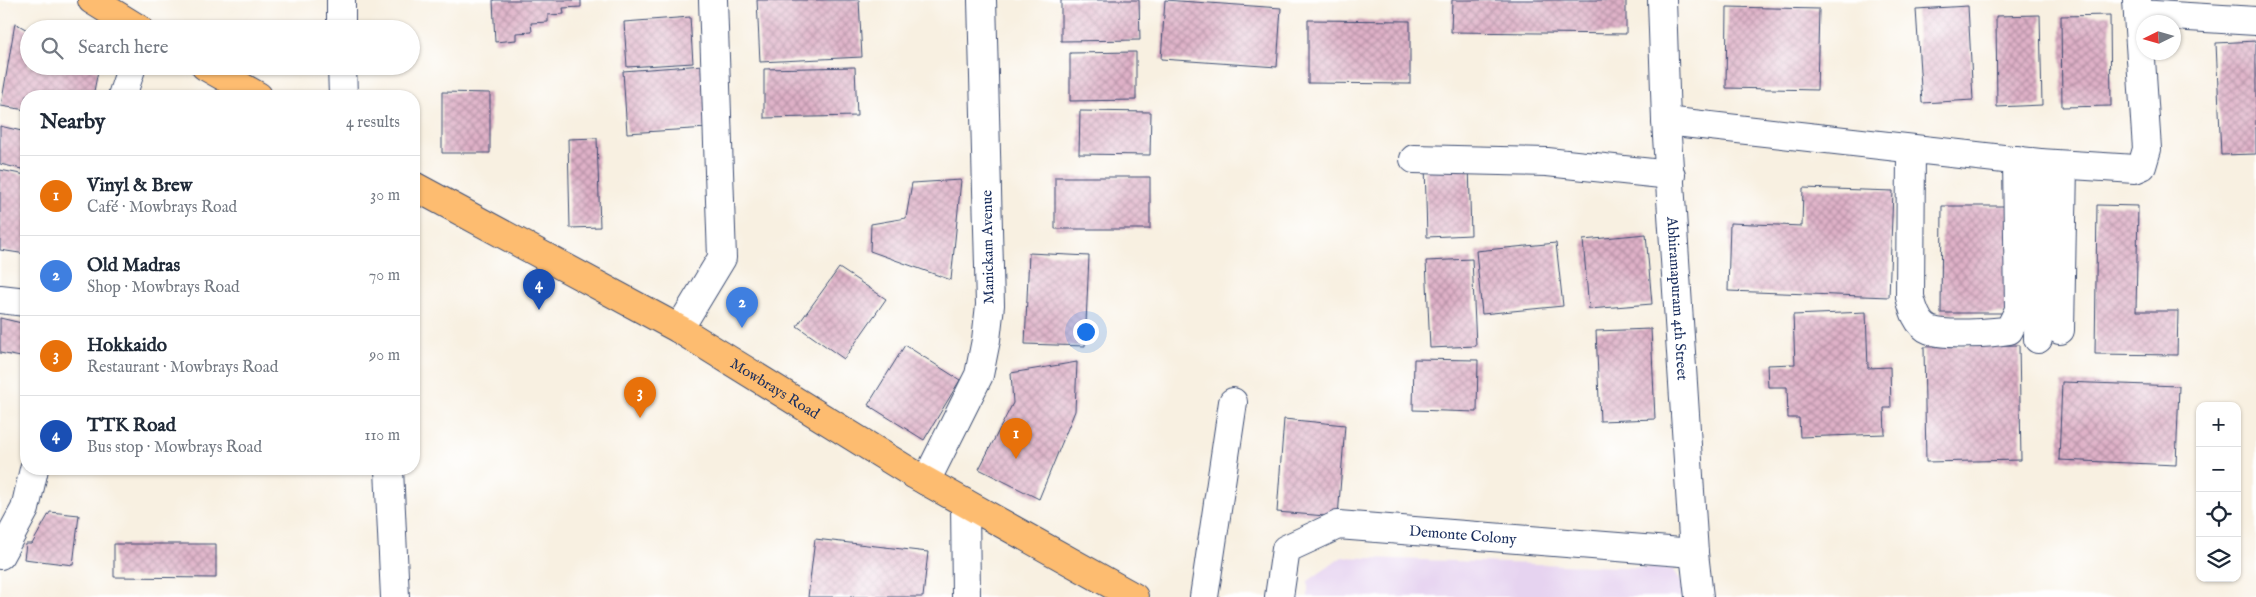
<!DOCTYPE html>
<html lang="en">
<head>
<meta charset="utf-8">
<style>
	:root { --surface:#fff; --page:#f2f2f3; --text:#1f2937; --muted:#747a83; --line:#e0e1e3; --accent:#1f6fb2 }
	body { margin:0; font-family:"IM FELL English",serif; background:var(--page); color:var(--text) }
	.controls { position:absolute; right:15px; bottom:15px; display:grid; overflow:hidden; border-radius:10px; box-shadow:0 1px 4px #0004 }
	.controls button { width:45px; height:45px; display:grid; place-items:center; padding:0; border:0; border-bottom:1px solid var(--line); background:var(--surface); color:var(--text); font:25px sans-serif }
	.compass { position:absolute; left:2136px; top:15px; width:45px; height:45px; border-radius:50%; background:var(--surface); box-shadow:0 1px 4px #0004; rotate:265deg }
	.you { position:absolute; left:1085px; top:331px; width:18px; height:18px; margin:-12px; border:4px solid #fff; border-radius:50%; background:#1a73e8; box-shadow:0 0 0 8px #1a73e833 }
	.badge { display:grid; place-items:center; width:32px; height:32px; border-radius:50%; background:var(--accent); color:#fff; font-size:16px; font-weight:700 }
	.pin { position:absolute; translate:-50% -41px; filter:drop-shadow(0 1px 2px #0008) }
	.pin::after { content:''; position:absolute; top:26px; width:18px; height:15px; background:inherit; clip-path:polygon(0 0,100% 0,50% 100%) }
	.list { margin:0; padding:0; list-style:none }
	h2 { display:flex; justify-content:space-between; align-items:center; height:65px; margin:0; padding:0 20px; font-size:21px }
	h2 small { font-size:16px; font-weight:400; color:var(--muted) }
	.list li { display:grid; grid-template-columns:32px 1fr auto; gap:15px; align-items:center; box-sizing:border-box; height:80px; padding:0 20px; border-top:1px solid var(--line) }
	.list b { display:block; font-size:19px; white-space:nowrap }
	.list p { margin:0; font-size:16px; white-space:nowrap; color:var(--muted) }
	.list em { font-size:16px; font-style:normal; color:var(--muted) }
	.icon { flex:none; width:28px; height:28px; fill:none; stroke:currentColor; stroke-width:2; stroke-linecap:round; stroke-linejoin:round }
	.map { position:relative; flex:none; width:2256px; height:597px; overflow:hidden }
	.search { position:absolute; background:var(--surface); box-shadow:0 1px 4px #0004; left:20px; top:20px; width:400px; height:55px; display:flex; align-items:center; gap:12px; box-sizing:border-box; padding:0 18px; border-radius:28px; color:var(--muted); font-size:19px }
	.panel { position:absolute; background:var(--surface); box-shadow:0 1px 4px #0004; left:20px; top:90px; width:400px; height:385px; border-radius:20px }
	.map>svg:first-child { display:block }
	.built { fill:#e6d3f0 }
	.building { fill:url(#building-cross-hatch) }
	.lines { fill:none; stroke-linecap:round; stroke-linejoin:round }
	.minor-casing { stroke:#3c4c72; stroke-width:30 }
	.major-casing { stroke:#3c4c72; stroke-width:30 }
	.minor { stroke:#fff; stroke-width:28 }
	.major { stroke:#fdbc70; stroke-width:28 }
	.labels { text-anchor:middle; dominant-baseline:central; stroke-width:4; stroke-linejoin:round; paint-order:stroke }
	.street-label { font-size:15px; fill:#1b2f5e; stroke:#fff }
</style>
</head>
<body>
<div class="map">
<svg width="2256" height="597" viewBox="0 0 2256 597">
	<defs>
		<pattern id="building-cross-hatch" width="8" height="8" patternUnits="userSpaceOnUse" patternTransform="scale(1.25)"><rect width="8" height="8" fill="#dfb1c7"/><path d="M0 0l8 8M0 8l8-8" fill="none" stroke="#b490a5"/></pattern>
	</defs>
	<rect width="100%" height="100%" fill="#fff"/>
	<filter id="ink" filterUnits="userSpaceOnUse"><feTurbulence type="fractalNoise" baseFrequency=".02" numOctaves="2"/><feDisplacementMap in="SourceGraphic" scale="10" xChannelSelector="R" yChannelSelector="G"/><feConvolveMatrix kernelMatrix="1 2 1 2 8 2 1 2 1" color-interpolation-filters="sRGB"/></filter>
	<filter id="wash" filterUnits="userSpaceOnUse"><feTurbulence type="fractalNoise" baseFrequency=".0096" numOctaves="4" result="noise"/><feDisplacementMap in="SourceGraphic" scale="20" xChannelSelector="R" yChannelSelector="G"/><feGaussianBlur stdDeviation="1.12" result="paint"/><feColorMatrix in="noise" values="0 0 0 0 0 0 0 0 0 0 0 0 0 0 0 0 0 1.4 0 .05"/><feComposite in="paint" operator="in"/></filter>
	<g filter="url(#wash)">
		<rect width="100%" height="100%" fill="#f8f0e1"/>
		<path class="built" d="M1342,557L1673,569L1689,597H1308V581Z"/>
		<g id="blocks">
			<path class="building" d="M493,0H581V7L563,8L564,14L548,15V22L531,23L532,32L516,33V40L495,42Z
				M757,0H859L862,57L760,62Z
				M1061,0H1139L1140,40L1061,41Z
				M1165,0L1281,8L1277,67L1161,59Z
				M1452,0H1626V34L1451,32Z
				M1968,6L1973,100L1922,103L1916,9Z
				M1727,7L1819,9L1817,90L1726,88Z
				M2040,15L2042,105L1997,107L1996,16Z
				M2110,15L2111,106L2062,107L2061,16Z
				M690,17L693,63L627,67L624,22Z
				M1308,20L1410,21V84L1308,83Z
				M15,23L29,31V66H89L98,71L93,96H26V110L1,106Z
				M2256,41V154L2221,155L2216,43Z
				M1136,52V100L1070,101V53Z
				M703,65L708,128L627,133L623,71Z
				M855,67L857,116L764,118V69Z
				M442,92L490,93V153H442Z
				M1080,111L1151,112L1150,155L1079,154Z
				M0,126L26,132V170L0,164Z
				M597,138L600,227L570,228L568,139Z
				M1469,163L1471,235L1427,237L1425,164Z
				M0,170L26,175V254L0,250Z
				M1055,177H1150V229H1055Z
				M961,180L951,280L870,251L871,224L906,218L912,183Z
				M1803,188L1893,191L1889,297L1728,291L1730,223L1802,226Z
				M2097,205L2138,206L2136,311H2178L2177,355L2095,354Z
				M1942,206H2009L2008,313H1941Z
				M1646,234L1652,304L1589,309L1583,240Z
				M1556,243L1563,306L1482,314L1476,251Z
				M1029,253L1089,256L1085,346L1025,344Z
				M1472,259L1476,346L1430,348L1426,261Z
				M839,268L886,299L844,359L797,326Z
				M1866,312L1868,368L1890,367L1891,408H1884L1885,434L1800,437L1799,418H1788L1787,387H1768L1767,365L1795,364L1793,315Z
				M0,318L26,324V358L0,353Z
				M1651,329L1655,419L1600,421L1596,331Z
				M905,345L960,380L924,440L868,405Z
				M2019,345L2021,460L1926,462L1924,347Z
				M1414,359L1478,360L1477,412L1413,410Z
				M1077,362L1075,411L1039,499L979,469L1013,403L1011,373Z
				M2062,382L2179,386L2176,465L2059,460Z
				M1284,419L1345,425L1338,517L1277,512Z
				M50,512L79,515L73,565L24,559L26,544H32Z
				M815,539L928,552L923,597H808Z
				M114,544H216V578L114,577Z"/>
		</g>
	</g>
	<g filter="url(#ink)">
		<use href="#blocks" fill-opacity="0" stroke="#3c4c72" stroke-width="1"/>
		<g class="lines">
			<defs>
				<g id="minor">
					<path d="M341,0V29"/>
					<path id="s1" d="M1662,0L1666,121L1694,553L1699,597"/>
					<path d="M2138,14L2256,21"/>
					<path d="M342,66L343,96"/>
					<path d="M122,96L132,66"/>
					<path d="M1666,121L2040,163L2135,169L2142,166L2147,149L2137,0"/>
					<path d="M1911,150L1910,297C1913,309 1917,325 1930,330C1944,336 1993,333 2009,330L2019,310L2017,160"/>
					<path d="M1414,159L1547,162L1671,175"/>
					<path d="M0,299L26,302"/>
					<path d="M679,329L722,258L713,0"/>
					<path d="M2060,330L2063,165"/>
					<path d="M2038,339L2040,163"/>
					<path d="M389,469L395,597"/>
					<path d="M926,481L979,375L986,340L990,305L982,0"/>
					<path d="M965,503L966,597"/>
					<path d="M0,555L25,509L34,469"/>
					<path d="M1204,597L1233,402"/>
					<path id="s2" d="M1279,597L1286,549L1338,525L1694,553"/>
				</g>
				<g id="major">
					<path d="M92,0L139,29"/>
					<path d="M205,66L258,96"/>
					<path id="s3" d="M414,186L679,329L915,475L1134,597"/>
				</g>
			</defs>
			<use href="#minor" class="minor-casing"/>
			<use href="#major" class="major-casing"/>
			<use href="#minor" class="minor"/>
			<use href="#major" class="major"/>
		</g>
	</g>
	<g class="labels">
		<g class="street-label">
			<text transform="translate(988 247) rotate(-91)">Manickam Avenue</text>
			<text stroke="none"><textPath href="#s1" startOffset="299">Abhiramapuram 4th Street</textPath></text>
			<text stroke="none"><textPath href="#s3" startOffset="414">Mowbrays Road</textPath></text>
			<text stroke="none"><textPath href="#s2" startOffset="231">Demonte Colony</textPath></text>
		</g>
	</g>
</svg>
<div class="controls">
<button>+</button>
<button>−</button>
<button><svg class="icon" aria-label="locate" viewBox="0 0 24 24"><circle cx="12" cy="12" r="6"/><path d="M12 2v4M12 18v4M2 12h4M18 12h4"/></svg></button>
<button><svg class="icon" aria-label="layers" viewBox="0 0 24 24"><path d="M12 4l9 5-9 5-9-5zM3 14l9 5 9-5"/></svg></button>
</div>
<svg class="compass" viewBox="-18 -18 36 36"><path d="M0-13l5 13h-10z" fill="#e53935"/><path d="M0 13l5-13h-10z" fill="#747a83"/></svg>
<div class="you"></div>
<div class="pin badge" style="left:1016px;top:459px;background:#e8710a">1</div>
<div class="pin badge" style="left:742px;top:328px;background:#3f7fe0">2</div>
<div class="pin badge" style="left:640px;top:418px;background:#e8710a">3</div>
<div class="pin badge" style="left:539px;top:310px;background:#1a4fb4">4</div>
<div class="search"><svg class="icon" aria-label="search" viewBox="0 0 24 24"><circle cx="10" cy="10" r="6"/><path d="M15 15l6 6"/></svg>Search here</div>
<section class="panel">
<h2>Nearby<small>4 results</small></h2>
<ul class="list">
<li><span class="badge" style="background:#e8710a">1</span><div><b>Vinyl &amp; Brew</b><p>Café · Mowbrays Road</p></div><em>30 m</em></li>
<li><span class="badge" style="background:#3f7fe0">2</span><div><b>Old Madras</b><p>Shop · Mowbrays Road</p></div><em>70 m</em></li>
<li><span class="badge" style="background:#e8710a">3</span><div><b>Hokkaido</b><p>Restaurant · Mowbrays Road</p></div><em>90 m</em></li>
<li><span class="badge" style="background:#1a4fb4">4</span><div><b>TTK Road</b><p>Bus stop · Mowbrays Road</p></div><em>110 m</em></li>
</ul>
</section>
</div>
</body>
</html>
